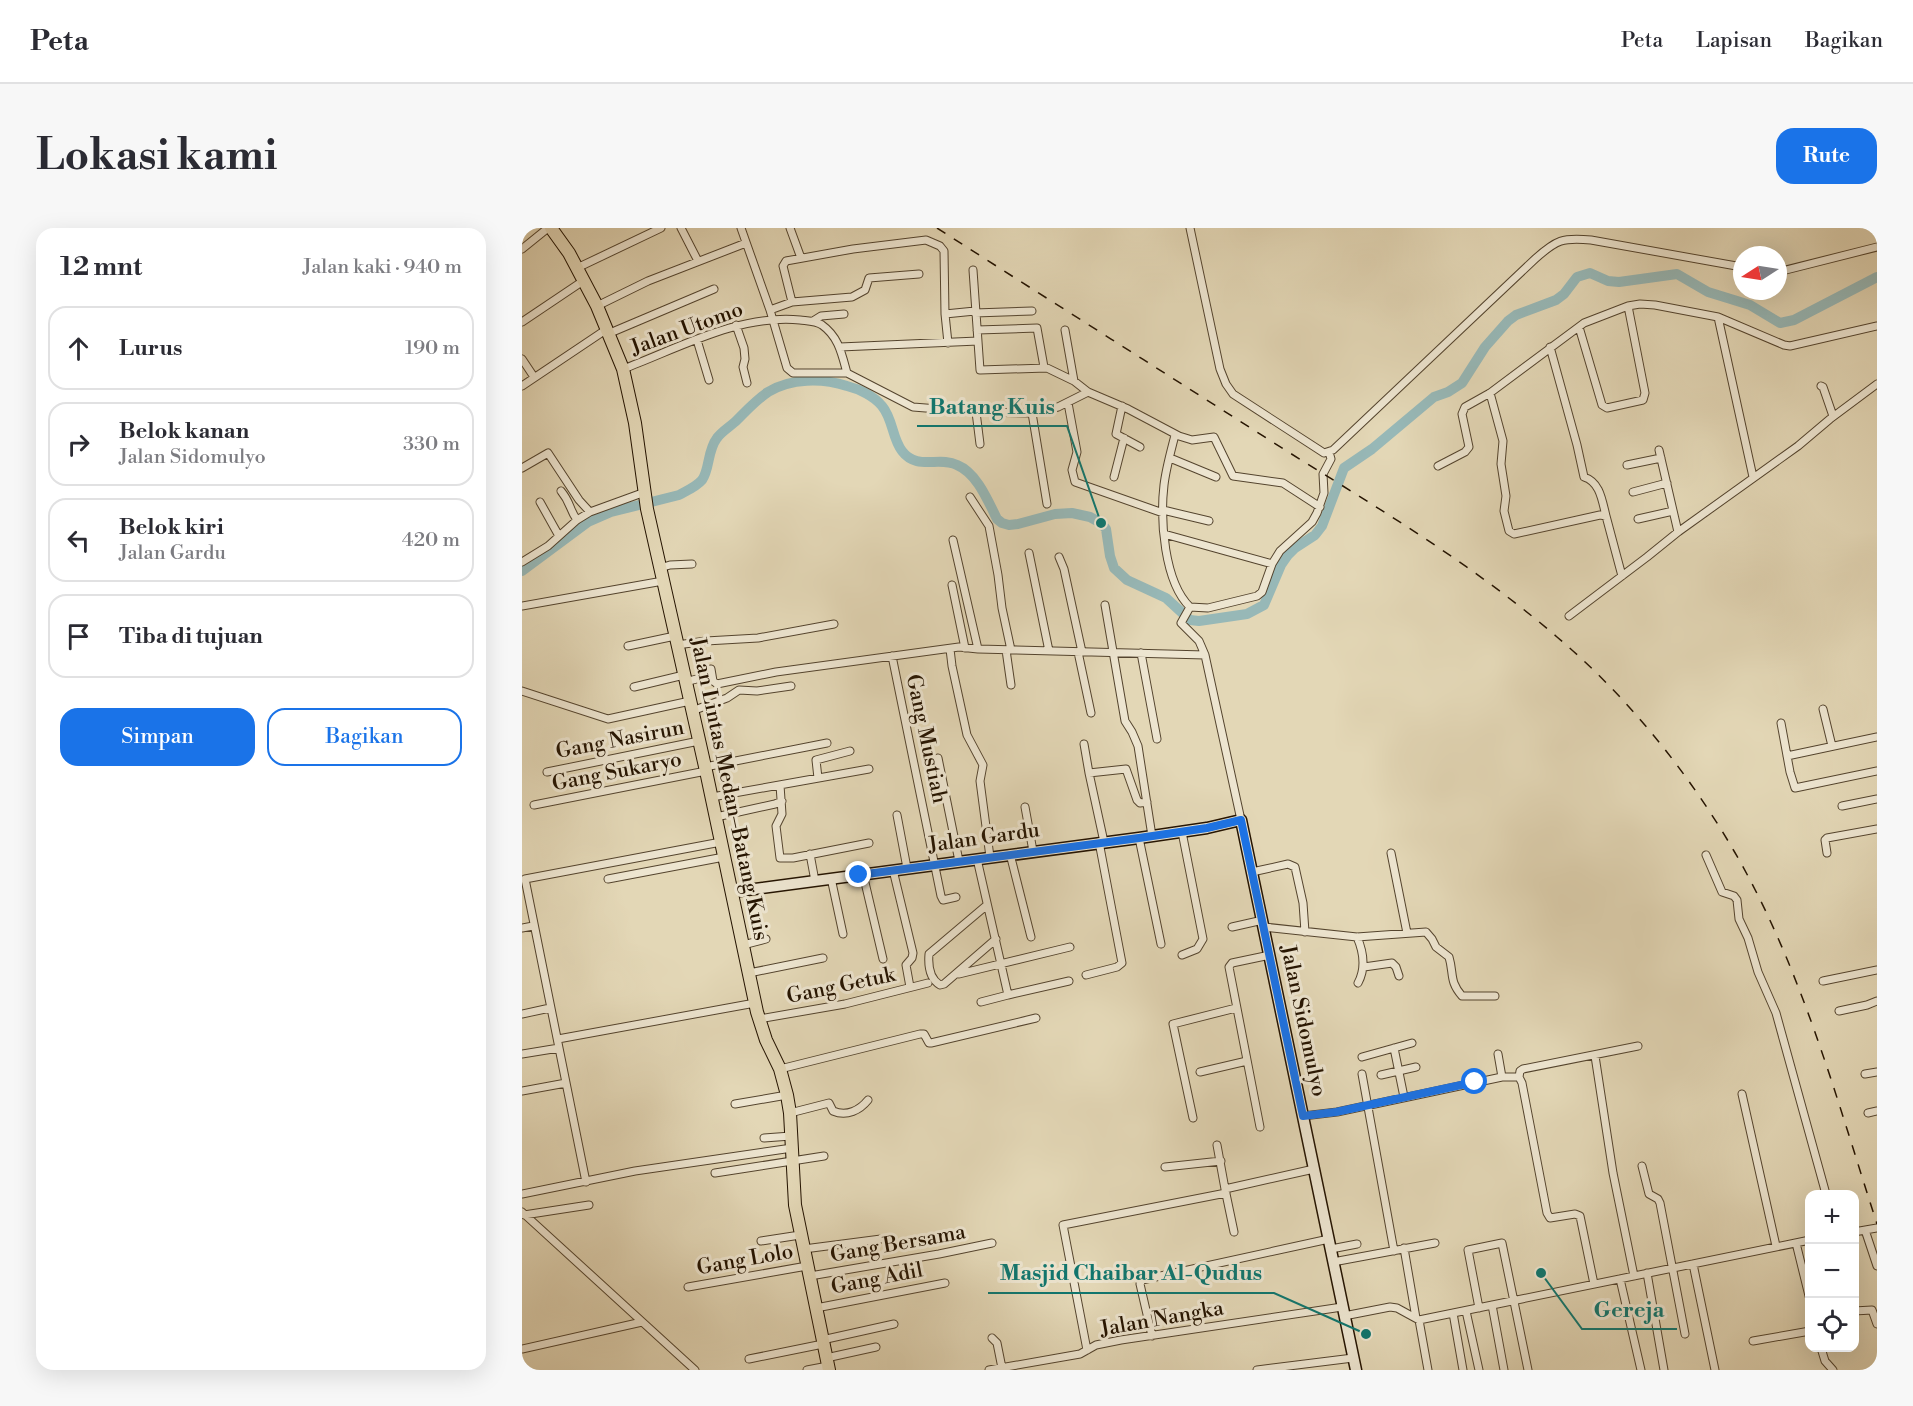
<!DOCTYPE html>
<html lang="id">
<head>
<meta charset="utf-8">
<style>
	:root { --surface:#fff; --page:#f7f7f7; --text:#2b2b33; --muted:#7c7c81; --line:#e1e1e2; --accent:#1a73e8 }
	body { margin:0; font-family:"Libre Bodoni",serif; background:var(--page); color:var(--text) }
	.controls { position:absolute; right:18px; bottom:18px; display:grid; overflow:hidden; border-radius:12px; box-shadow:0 6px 24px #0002 }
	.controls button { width:54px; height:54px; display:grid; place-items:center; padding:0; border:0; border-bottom:2px solid var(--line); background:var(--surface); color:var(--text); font:30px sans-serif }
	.compass { position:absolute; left:1211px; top:18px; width:54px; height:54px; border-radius:50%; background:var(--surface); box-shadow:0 6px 24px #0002; rotate:258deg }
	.stop { position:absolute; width:18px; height:18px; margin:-14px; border:4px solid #1a73e8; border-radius:50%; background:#fff }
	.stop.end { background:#1a73e8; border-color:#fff; box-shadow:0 2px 6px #0008 }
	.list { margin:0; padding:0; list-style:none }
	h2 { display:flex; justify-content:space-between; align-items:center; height:78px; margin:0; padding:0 24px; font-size:26px }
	h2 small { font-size:20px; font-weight:400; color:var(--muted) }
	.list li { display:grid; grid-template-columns:39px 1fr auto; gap:18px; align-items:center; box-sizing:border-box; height:84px; margin:0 12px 12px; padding:0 12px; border:2px solid var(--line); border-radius:18px }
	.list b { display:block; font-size:22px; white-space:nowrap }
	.list p { margin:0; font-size:20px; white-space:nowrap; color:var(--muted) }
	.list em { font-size:20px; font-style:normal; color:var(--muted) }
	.actions { display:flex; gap:12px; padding:18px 24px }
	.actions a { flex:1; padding:14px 0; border:2px solid var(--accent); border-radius:18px; text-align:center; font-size:21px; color:var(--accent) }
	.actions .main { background:var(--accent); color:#fff }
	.icon { flex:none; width:33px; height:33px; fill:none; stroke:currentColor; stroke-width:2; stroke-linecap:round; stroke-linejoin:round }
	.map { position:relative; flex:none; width:1355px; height:1142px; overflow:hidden; border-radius:18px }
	header { display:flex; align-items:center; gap:36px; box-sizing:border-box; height:84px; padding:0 30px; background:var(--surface); border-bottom:2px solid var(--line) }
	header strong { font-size:28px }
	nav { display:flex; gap:33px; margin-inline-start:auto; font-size:21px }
	.intro { display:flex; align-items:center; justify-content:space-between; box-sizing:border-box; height:144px; padding:0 36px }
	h1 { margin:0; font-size:42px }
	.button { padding:15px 27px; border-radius:18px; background:var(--accent); color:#fff; font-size:21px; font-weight:700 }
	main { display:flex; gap:36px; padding:0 36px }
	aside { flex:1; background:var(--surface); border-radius:18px; box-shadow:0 6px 24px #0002 }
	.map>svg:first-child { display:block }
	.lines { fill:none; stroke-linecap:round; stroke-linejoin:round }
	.river { stroke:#97b8b7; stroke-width:10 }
	.street-casing { stroke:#54442e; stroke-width:9 }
	.secondary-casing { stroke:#241300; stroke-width:13 }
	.highway-casing { stroke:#241300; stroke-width:14 }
	.street { stroke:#ede5d0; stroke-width:7 }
	.secondary { stroke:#ede5d0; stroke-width:10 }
	.highway { stroke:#e3d7b6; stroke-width:12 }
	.rail { stroke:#241300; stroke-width:1.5; stroke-dasharray:10 10; stroke-linecap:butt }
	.route { stroke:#1a73e8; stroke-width:8 }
	.labels { text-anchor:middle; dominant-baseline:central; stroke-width:6; stroke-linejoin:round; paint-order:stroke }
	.street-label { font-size:21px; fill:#241300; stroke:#ede5d0 }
	.leader { fill:none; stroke:#0f766e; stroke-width:2 }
	.callout-dot { fill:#0f766e; stroke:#ede5d0; stroke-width:2 }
	.callout-label { font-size:22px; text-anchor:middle; font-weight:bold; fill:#0f766e; stroke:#ede5d0; stroke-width:6; stroke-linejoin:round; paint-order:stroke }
</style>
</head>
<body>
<header>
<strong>Peta</strong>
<nav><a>Peta</a><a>Lapisan</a><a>Bagikan</a></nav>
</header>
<div class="intro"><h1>Lokasi kami</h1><a class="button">Rute</a></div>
<main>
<aside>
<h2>12 mnt<small>Jalan kaki · 940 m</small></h2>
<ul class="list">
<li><svg class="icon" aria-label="ahead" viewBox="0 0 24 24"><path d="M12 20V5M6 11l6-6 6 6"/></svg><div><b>Lurus</b></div><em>190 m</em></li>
<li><svg class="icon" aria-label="right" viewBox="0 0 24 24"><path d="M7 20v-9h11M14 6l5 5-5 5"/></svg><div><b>Belok kanan</b><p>Jalan Sidomulyo</p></div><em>330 m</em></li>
<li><svg class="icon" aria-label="left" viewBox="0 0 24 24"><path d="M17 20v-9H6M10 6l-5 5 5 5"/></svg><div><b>Belok kiri</b><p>Jalan Gardu</p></div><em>420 m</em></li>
<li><svg class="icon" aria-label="arrive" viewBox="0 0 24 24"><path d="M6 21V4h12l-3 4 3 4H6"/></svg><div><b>Tiba di tujuan</b></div></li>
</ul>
<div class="actions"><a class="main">Simpan</a><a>Bagikan</a></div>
</aside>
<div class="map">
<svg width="1355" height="1142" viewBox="0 0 1355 1142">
	<rect width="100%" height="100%" fill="#e3d7b6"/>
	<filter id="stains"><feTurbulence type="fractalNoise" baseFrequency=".00333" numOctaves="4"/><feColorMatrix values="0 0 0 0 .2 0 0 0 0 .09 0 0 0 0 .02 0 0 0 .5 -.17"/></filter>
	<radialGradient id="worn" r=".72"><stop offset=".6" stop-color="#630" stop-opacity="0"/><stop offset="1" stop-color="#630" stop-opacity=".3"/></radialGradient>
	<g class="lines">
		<path class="river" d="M0,343L66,294L89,284L157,267C164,263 174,259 180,252C188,241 185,223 195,210C200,203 209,198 215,192C225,182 234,172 246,164C269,150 300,150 325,158C337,161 352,168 360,178C371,191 370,210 380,223C395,243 417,228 435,237C455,245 466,273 475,291L480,295L487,297L496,296L533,286L550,285L568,289L579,295L584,301L588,328L592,340L605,352L644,370L668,392L677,393L725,386L742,377L759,337L766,327L773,320L793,307L800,298L822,240L850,221L912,169L926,164L940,155L963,119L986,93L994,87L1034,72L1042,66L1055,49L1068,45L1086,53L1097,54L1155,46L1186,64L1228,77L1258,95L1272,92L1355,49"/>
		<defs>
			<path id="street" d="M159,0L176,33
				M219,0L248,82L265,140L271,145H325L391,179L454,184L510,185L536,179L566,164
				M268,0L279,30
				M668,0L698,141L704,156L711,166L802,225L811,222L1013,31C1034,12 1041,9 1069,12L1220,39
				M0,21L26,0
				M55,40L139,0
				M451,42L458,142L525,140L552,153L566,164L606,181L657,208L670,212L692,209L711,248L761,255L798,279
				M1256,44L1355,19
				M270,74L261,38L264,33L331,21L404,12L418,18L422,23L423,86L453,83
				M75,78L126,53L224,15
				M248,82L270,74L330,69L343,62L347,50L397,46
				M453,85L510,83
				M423,86L426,115
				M1196,89L1231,249
				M291,93L299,88L322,86
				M0,94L61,53
				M214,97L222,120L223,131L221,139L225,155
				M1057,99L1080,177L1085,180L1121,172L1123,165L1106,78
				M455,102L515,100L522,139
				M543,102L552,153
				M88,105L192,61
				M175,112L187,152
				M318,119L456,113
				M1028,119L1055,217L1062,249C1078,254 1080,272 1084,288
				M0,131L12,149
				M101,141C157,120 217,86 278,92C285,93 294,93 300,97C317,109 320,127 325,145
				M0,158L85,101
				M1299,158L1301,159L1311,188
				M968,165L981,213L979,236L984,268L982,283L987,303L992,306L1078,287L1084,288L1100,348
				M546,175L555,224L550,242L553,254L641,285
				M600,178L594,206L618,219
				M454,184L458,216
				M510,185L525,276
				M653,207C649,223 644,240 642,257C638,291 642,354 668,379
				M1137,222L1156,304
				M648,230L694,249
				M1105,237L1139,230
				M916,238L943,224L947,219L940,186L943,179L968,165L1062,95L1106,78L1118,76L1133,77L1196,89L1262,117L1268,118L1355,98
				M0,240L26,225L57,272L68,284
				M592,249L602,210
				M39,263C49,275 47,281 55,292
				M1111,264L1145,255
				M448,269L467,298L476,347L480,380L489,422
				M18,274L37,308
				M641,282L687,293
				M1116,291L1151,283
				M642,306L750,336
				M431,312L456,421
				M507,325L527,423
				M537,329L542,341L560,424
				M0,334L26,318L55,292L68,284L123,264
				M138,340L148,337L170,336
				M430,357L443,420
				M583,377L603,493L610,504L616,518L630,608
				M0,378L141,353
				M668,379L686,380L735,368L740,364L750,336L758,323L790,294L795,285L802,265L801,246L809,231L807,224
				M668,379L659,395L677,413L683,427L719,592
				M1047,388L1125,329L1156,304L1276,218L1308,191L1355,156
				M155,417L184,413L236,410L312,396
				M106,418L153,408
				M428,421L430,438L445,507L461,537L458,553L468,629
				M484,422L489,457
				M556,424L569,485
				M619,425L635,511
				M370,428L419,668L421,672L434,669
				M189,441L191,453L195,456L254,444L437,419L456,421L683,427
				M163,454L190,447
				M112,459L162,447
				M0,463L86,491L168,473
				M1301,481L1310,518
				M170,483L205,470L217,462L235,463L269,458
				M1259,495L1268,544L1273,560L1355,543
				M562,516L567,545L582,614
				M1265,528L1355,509
				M416,530L437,633
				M183,539L305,515
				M25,544L177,513
				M567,545L604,541L615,572L618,575L625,574
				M296,550L294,532L328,523
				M258,557L260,586L254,598L258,630H271L347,615
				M190,569L347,541
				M12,577L184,543
				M1320,578L1355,571
				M503,579L511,623
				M375,587L385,640
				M194,589L253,576L260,573
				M660,604L681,711L675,721L660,727
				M617,610L639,716
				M869,625L885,705
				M1305,625L1303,612L1305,610L1355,601
				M288,626L293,653
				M488,626L509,709
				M1184,627L1200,664L1212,668L1215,672L1217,691L1226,710L1236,744L1254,785L1304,966
				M455,631L486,767L459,774
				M371,642L391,725L390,730L384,737L388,759
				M730,644L766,636L773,639L781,675L783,704
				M341,646L361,731
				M309,650L321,706
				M86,651L202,629
				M465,677L407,726C406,738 408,751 418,757L422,756L474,711
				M710,699L741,692
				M742,699L835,709L904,704L910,711L914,719L927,729C932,746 927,753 940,768H973
				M0,700L11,698
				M835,709C842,725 844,740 836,755
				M221,717L244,711
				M842,739L870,735L874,739L877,748
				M227,745L301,730
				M437,746L548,719
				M564,747L595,739L600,735L577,614
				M1301,753L1355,742
				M486,767L547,753
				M1317,783L1345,777L1355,773
				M0,786L28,780
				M237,791L323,776L406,755
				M36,811L233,775
				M872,820L882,869
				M0,826L37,820
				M976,826L980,849
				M1073,828L1091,945L1112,1048
				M840,829L890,815
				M258,841L398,806H402L407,815H409L514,790
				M678,844L725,833
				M840,846L872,1023
				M1343,846L1355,844
				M859,847L894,839
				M997,849L998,843L1001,841L1116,818
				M0,863L44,855
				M1220,866L1254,1018
				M213,876L265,867
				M268,885L307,875L311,883C325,889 338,882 346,872
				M1346,885L1355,883
				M781,888L815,884L980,849H997L1000,855L1025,985L1028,990L1053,986L1058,988L1072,1056
				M671,890L651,796L714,780
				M738,899L707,739L710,735L748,727
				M242,910L269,908
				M695,917L703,961L792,941
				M1120,938L1127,966L1136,971L1138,975L1163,1106
				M643,939L699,933
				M193,945L302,928
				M64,954L3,651L199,614
				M703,961L712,1004
				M0,966L113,943L270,920
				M0,984L173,1142
				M2,987L67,977
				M1343,1002L1355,1038
				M1332,1004L1355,1000
				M239,1013L278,1007
				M1274,1015L1288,1072
				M882,1020L894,1090
				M282,1021L359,1011
				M809,1021L835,1016
				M811,1034L913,1015
				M1171,1036L1193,1142
				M1125,1045L1142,1142
				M288,1048L417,1026L470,1015
				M1098,1051L1119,1142
				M166,1059L285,1038
				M970,1077L982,1142
				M294,1080L423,1055
				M957,1080L946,1022L980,1015L1006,1142
				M944,1083L957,1142
				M1332,1083L1350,1082L1355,1096
				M931,1085L941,1142
				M822,1088L868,1079L875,1080L897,1092L1288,1012
				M897,1092L906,1142
				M630,1108L618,1056L620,1052L807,1011
				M470,1110L475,1115L480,1140
				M300,1112L372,1096
				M1231,1113L1288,1103
				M1299,1120L1303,1133L1311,1142
				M0,1121L120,1094
				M565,1122L541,997L704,965
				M304,1130L354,1119
				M227,1131L301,1116
				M285,1142L306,1138
				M467,1142L558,1126L574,1117L599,1112L820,1079
				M735,1142L831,1130"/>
			<path id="secondary" d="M210,664L617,610L685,600L719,592L834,1142"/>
			<path id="highway" d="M29,0L47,25L75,78L101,141L113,195L125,281L184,543L235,784L244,812L258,841L265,867L268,885L273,977L307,1142"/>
		</defs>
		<use href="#street" class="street-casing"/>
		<use href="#secondary" class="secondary-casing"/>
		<use href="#highway" class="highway-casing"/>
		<use href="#street" class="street"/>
		<use href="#secondary" class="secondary"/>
		<use href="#highway" class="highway"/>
		<path class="rail" d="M415,0C527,72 640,143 752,215C849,276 948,334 1035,409C1105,468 1166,544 1212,623C1279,738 1314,869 1355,996"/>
	</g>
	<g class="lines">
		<path class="route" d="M337,647L617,610L685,600L719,592L781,888L814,884L953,854"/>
	</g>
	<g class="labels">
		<g class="street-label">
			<text transform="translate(165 101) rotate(-20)">Jalan Utomo</text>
			<text transform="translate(404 511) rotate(78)">Gang Mustiah</text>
			<text transform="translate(98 512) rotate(-11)">Gang Nasirun</text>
			<text transform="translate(95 544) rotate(-11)">Gang Sukaryo</text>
			<text transform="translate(207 561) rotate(78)">Jalan Lintas Medan–Batang Kuis</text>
			<text transform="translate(462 610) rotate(-8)">Jalan Gardu</text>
			<text transform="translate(319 758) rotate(-12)">Gang Getuk</text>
			<text transform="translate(781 793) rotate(78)">Jalan Sidomulyo</text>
			<text transform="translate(376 1016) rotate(-10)">Gang Bersama</text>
			<text transform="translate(223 1032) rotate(-10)">Gang Lolo</text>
			<text transform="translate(355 1051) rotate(-11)">Gang Adil</text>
			<text transform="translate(640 1091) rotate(-10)">Jalan Nangka</text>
		</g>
	</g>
	<path class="leader" d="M579 295L545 198H395M844 1106L752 1065H466M1019 1045L1060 1101H1155"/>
	<g class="callout-dot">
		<circle cx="579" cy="295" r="6"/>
		<circle cx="844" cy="1106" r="6"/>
		<circle cx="1019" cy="1045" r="6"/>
	</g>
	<g class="callout-label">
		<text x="470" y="186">Batang Kuis</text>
		<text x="609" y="1052">Masjid Chaibar Al-Qudus</text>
		<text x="1107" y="1089">Gereja</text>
	</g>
	<rect width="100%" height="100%" filter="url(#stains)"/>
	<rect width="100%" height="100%" fill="url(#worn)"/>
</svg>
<div class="controls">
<button>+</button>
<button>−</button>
<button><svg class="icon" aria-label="locate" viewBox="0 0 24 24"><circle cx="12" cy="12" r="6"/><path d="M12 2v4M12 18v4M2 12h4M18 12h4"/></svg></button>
</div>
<svg class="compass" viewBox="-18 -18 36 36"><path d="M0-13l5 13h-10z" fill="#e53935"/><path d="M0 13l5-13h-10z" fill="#7c7c81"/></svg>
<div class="stop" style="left:953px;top:854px"></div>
<div class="stop end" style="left:337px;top:647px"></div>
</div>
</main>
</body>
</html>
